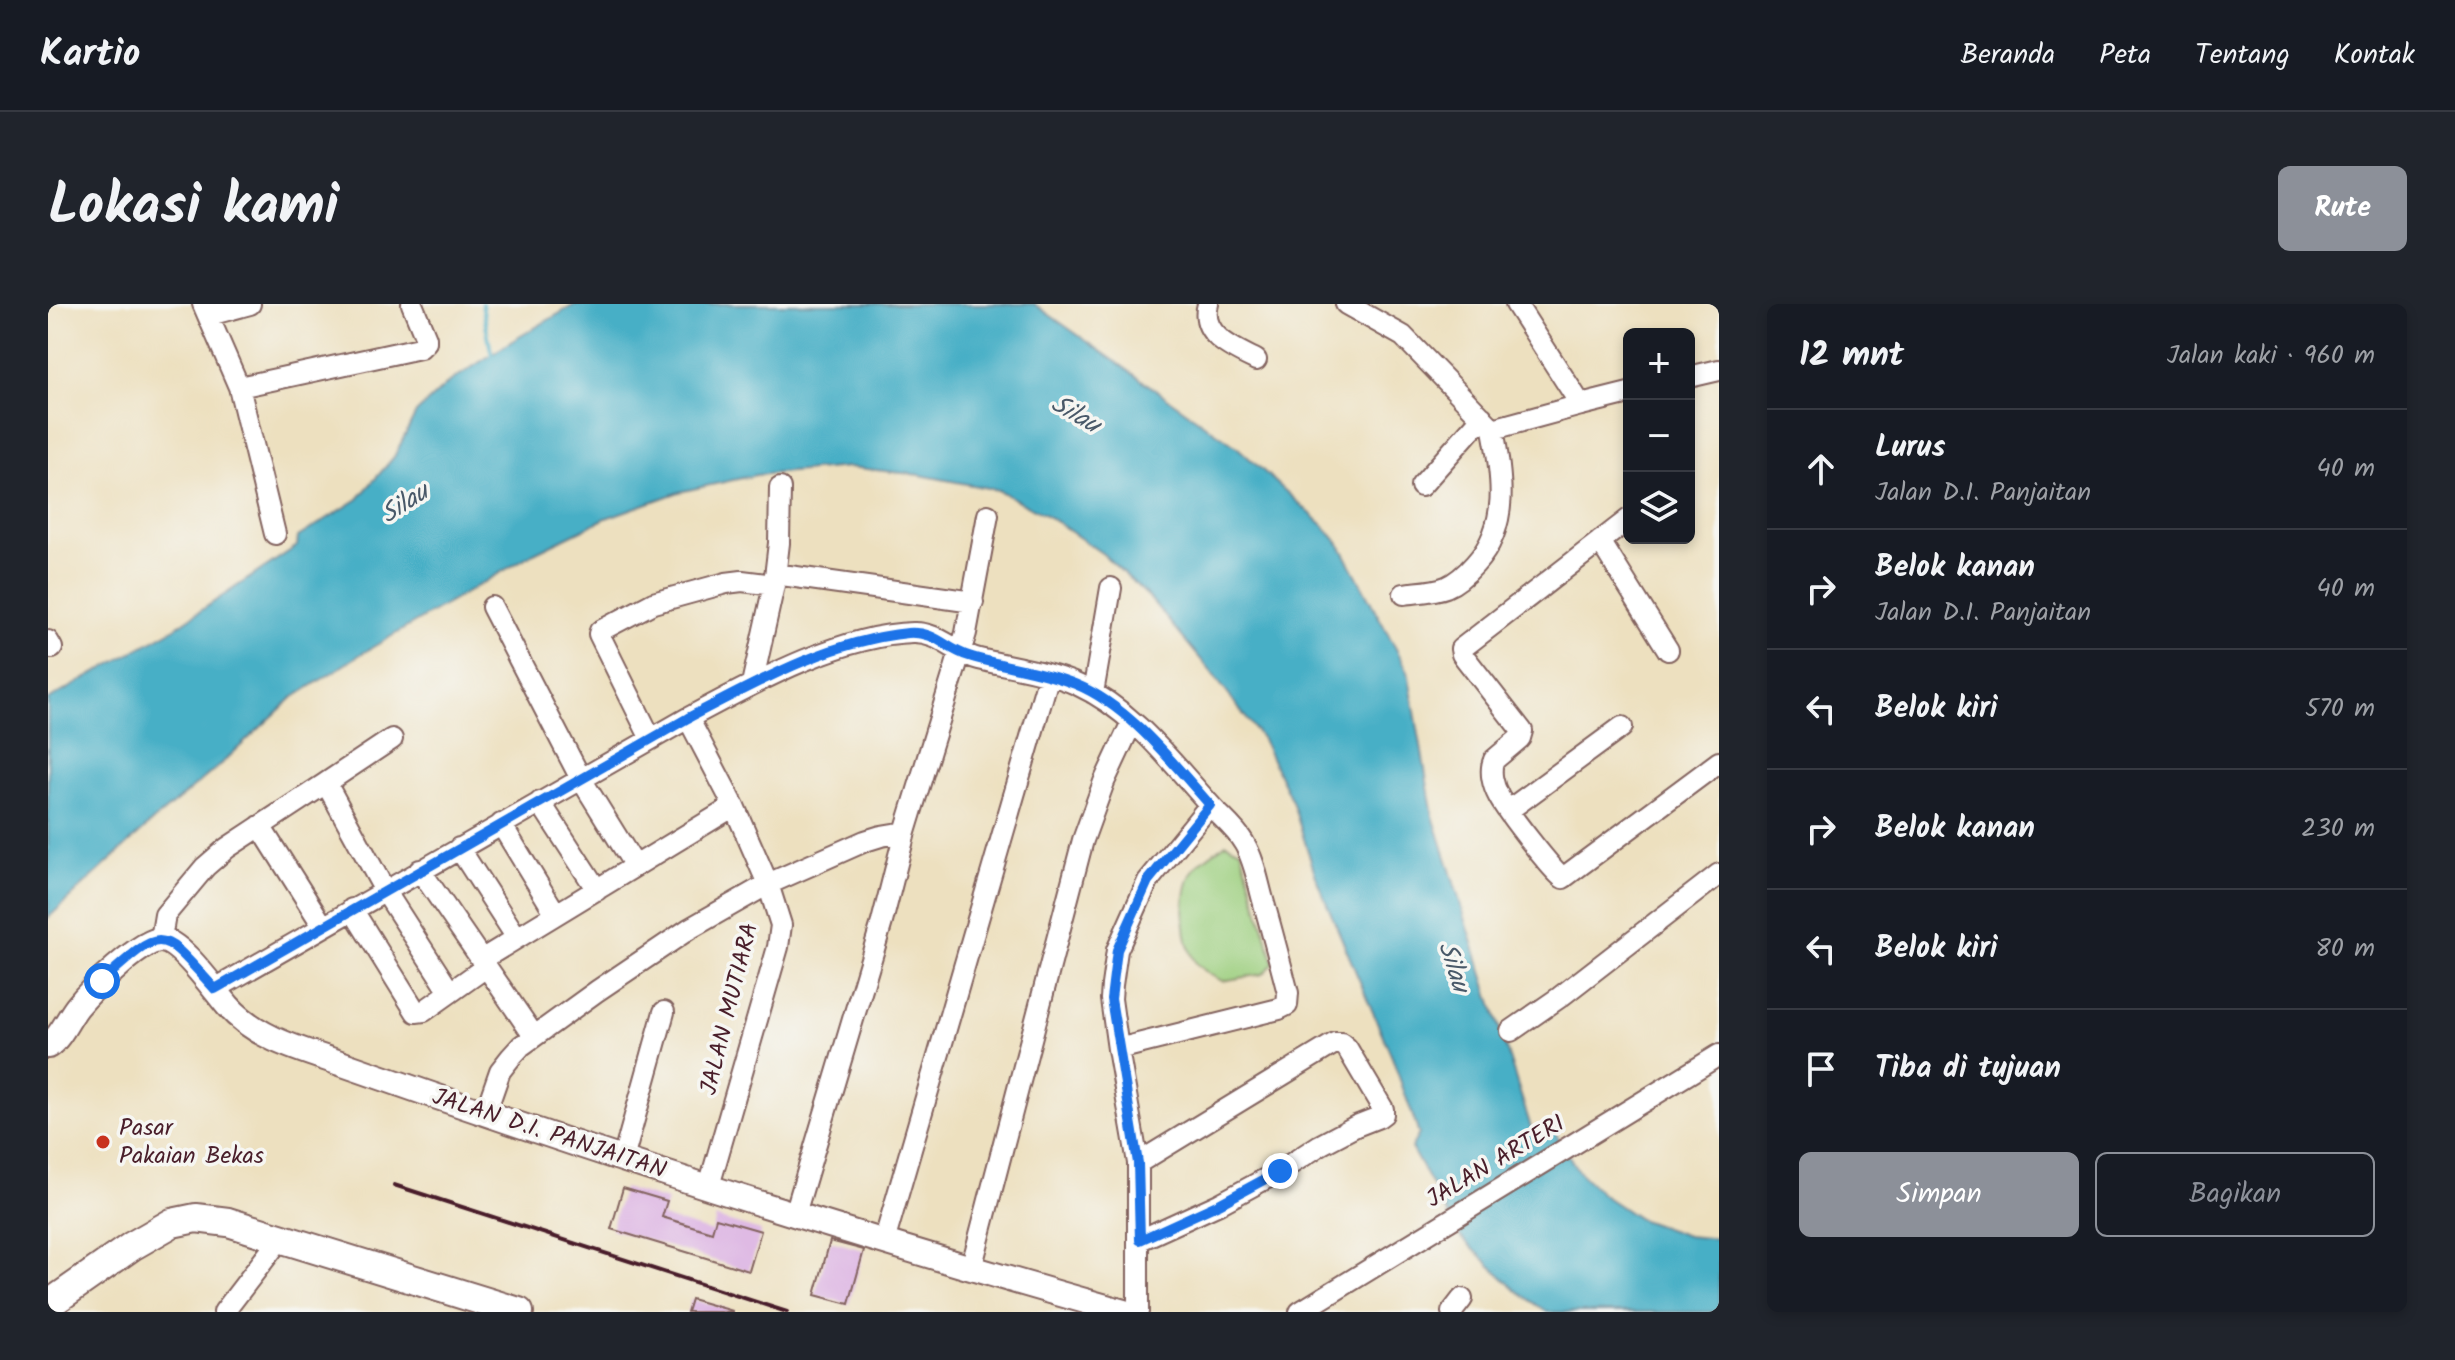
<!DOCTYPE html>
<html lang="id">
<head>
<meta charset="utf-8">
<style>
	:root { --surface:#171b24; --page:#20242c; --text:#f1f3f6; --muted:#9ea1a6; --line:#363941; --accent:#8c9099 }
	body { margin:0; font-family:Kalam,sans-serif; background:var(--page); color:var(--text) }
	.controls { position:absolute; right:24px; top:24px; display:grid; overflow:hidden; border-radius:12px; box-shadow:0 4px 12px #0003 }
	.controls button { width:72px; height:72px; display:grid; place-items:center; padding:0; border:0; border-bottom:2px solid var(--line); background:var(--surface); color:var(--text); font:40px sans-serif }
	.stop { position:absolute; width:24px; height:24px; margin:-18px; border:6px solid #1a73e8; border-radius:50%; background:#fff }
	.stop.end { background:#1a73e8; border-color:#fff; box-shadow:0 2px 8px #0008 }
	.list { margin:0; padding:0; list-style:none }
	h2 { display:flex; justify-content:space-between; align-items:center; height:104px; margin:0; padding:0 32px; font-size:34px }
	h2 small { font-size:26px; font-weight:400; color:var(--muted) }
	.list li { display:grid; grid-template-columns:52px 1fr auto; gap:24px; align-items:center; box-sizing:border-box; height:120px; padding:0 32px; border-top:2px solid var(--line) }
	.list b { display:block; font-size:30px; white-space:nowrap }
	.list p { margin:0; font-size:26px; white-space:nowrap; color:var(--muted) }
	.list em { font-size:26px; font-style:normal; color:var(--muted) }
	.actions { display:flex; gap:16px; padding:24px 32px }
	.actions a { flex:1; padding:18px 0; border:2px solid var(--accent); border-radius:12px; text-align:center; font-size:28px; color:var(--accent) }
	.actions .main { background:var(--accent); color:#fff }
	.icon { flex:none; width:44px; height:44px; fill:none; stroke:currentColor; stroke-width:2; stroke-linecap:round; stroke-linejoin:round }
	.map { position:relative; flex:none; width:1671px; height:1008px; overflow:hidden; border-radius:12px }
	header { display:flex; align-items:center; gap:48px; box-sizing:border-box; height:112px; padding:0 40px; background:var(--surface); border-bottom:2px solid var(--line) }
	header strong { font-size:38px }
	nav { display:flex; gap:44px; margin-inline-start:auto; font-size:28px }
	.intro { display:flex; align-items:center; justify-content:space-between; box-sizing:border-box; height:192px; padding:0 48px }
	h1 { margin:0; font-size:56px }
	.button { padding:20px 36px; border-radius:12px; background:var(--accent); color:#fff; font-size:28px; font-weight:700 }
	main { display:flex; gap:48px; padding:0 48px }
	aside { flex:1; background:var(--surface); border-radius:12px; box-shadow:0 4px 12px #0003 }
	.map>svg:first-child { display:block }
	.green { fill:#9dcf7f; stroke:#747755; stroke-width:2 }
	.water { fill:#47afc6; stroke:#486778; stroke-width:2 }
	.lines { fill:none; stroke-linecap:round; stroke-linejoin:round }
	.stream { stroke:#47afc6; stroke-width:4 }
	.building { fill:#d8a8e0 }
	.minor-casing { stroke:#83635f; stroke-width:24 }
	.major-casing { stroke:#83635f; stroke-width:28 }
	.highway-casing { stroke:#83635f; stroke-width:32 }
	.minor { stroke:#fff; stroke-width:20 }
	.major { stroke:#fff; stroke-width:24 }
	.highway { stroke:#fff; stroke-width:28 }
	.rail { stroke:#4a1f2b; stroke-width:4 }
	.route { stroke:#1a73e8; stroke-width:10 }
	.poi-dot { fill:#c8321e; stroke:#f6f6f2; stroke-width:3 }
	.labels { text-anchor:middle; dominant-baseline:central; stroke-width:7; stroke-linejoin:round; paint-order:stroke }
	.street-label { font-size:24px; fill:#4a1f2b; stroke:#f6f6f2 }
	.poi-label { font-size:24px; fill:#4a1f2b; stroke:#f6f6f2; text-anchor:start }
	.water-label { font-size:26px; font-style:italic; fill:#495969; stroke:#f6f6f2 }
</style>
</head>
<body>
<header>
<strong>Kartio</strong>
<nav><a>Beranda</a><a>Peta</a><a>Tentang</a><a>Kontak</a></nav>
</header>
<div class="intro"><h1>Lokasi kami</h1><a class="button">Rute</a></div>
<main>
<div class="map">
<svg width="1671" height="1008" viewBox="0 0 1671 1008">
	<rect width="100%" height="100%" fill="#f6f6f2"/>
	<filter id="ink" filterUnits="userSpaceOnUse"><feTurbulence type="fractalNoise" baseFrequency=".0125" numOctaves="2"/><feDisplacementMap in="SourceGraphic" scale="16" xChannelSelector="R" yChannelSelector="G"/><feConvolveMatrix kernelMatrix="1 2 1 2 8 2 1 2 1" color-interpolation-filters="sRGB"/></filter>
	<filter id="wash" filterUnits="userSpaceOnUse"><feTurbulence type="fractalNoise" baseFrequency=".006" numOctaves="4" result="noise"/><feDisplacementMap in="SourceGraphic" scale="32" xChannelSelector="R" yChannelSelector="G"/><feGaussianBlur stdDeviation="1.8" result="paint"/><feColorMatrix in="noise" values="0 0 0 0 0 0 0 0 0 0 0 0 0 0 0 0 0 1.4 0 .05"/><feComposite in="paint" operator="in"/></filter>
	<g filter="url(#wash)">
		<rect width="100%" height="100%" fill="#ede0bf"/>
		<path class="green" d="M1178,539L1193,546L1226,659L1215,670L1174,677C1166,672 1153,666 1148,659C1134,639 1132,588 1145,567C1151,556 1168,547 1178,539Z"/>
		<path class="water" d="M528,0H986L1190,144L1276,222L1291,239L1360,367L1385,512L1485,830L1503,822L1530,867L1555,891L1591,915L1639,932L1671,935V1008H1499L1469,987L1412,932L1363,844L1371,830L1344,753L1270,579L1244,497L1214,435L1161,365L1100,292L1055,250L1003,214L950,186L872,171L801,163L708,171L631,188L558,214L486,249L313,350L243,395L171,462L107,515L0,614V396L127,324L249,242L250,233L310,195L346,153L368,109L400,79L464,37Z"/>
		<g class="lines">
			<path class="stream" d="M434,0L444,53"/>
		</g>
		<g id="blocks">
			<path class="building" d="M575,884L619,897L614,913L664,928L668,914L713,927L701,967L563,925Z
				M782,937L816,946L801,1000L767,991Z
				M643,995L685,1007V1008H639Z"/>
		</g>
	</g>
	<g filter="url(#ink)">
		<use href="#blocks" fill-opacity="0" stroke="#83635f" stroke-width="2"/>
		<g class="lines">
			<defs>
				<path id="minor" d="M155,0L191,83L227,230
					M1160,0C1151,31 1186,45 1208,56
					M1298,0L1355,32L1445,125L1533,101
					M1468,0L1533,101L1581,89
					M161,11L202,0
					M1641,73L1671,66
					M191,83L372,44L378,38V34L364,0
					M1373,182L1434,113
					M1581,215L1413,345L1414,350L1474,427L1472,434L1446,456C1441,467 1445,482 1451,493C1459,508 1503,565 1515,574L1671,458
					M1552,237L1620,346
					M727,270L925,298
					M1356,290C1369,288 1385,288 1398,283C1410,278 1419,269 1427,260C1462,222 1454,172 1445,125
					M444,303L533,475L587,562
					M0,337L4,344
					M704,380L726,281L731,239L732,184
					M1045,389L1063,284
					M640,414L686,502L720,580L733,621L730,643L661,882
					M603,435L551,330L552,327L605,299L678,279L694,277L726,281
					M278,479L344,435
					M492,498L549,586
					M1461,506L1574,423
					M453,520L508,610
					M212,522L275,622
					M411,544L469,634
					M372,566L486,732
					M304,605L368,708L376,707L438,663
					M113,635L117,611L157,563L179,544L278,479L337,587L402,688
					M433,656L686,502
					M167,685L640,414C704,380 791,331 865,329C891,328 906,349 931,355C963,363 999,367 1030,381C1085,406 1124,459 1164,503C1174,514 1188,525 1196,539C1206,555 1210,578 1215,596C1224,627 1232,658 1240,689L1239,701L1231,705L1070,745
					M1463,727L1512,693L1671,570
					M437,810L452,767L463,753L473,742L549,687L641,625L720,580L817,537L833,532L857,528
					M575,855L616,708
					M1090,859L1287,739H1293L1299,744L1335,805V810L1331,813L1308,822L1272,841L1232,867L1171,900L1092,936
					M747,910L834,618L857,528L918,329L940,211
					M836,938L1001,371
					M923,965L1035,536L1056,478L1084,418
					M176,1008L232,935
					M1090,1008V859L1070,745L1063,695L1064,681L1069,646L1100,577L1162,501
					M1252,1008L1671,751
					M1404,1008L1414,995"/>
				<path id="major" d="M0,742C13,733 19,716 29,703C41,688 93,636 112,636C132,636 167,687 180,702C208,734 253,746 292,759C550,850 812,934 1076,1008"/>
				<path id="highway" d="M0,1001L84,942L124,919L148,914L180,918L471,1008"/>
			</defs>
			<use href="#minor" class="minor-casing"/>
			<use href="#major" class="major-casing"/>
			<use href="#highway" class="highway-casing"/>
			<use href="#minor" class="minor"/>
			<use href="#major" class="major"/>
			<use href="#highway" class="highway"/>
			<path class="rail" d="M346,881L739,1008"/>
		</g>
	</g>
	<g class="lines" filter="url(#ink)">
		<path class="route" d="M54,677C117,621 111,624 167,685L640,414C709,378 781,337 860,329C889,327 897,345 921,352C956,363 993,366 1027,380C1080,401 1125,459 1162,501L1100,577L1069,646L1063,695L1090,859L1092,936L1171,900L1232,867"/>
	</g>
	<circle class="poi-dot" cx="55" cy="838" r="8"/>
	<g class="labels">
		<g class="street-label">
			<text transform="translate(682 705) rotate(-76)">JALAN MUTIARA</text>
			<text transform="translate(501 830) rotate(18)">JALAN D.I. PANJAITAN</text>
			<text transform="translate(1448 858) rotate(-31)">JALAN ARTERI</text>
		</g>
		<g class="poi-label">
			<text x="71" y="824">Pasar<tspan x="71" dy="28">Pakaian Bekas</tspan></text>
		</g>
		<g class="water-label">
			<text transform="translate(1027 111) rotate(30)">Silau</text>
			<text transform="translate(357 200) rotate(-33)">Silau</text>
			<text transform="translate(1405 663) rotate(72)">Silau</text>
		</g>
	</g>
</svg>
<div class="controls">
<button>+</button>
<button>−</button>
<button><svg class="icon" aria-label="layers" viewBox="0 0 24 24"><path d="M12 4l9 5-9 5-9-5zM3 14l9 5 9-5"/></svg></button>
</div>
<div class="stop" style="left:54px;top:677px"></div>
<div class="stop end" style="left:1232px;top:867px"></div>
</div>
<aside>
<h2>12 mnt<small>Jalan kaki · 960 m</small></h2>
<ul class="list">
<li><svg class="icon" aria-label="ahead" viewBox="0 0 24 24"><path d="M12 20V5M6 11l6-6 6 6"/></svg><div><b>Lurus</b><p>Jalan D.I. Panjaitan</p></div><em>40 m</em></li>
<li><svg class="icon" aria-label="right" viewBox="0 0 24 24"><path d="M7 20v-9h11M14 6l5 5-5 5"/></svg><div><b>Belok kanan</b><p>Jalan D.I. Panjaitan</p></div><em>40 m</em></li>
<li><svg class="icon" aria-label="left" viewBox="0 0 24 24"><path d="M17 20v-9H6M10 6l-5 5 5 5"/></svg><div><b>Belok kiri</b></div><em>570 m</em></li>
<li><svg class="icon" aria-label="right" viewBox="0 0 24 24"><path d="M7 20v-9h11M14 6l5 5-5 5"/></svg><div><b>Belok kanan</b></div><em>230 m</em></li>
<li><svg class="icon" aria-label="left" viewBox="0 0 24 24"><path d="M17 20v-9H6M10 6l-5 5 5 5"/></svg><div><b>Belok kiri</b></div><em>80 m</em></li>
<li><svg class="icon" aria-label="arrive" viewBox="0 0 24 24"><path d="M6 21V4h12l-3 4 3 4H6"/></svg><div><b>Tiba di tujuan</b></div></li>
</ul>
<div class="actions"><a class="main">Simpan</a><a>Bagikan</a></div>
</aside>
</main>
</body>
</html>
